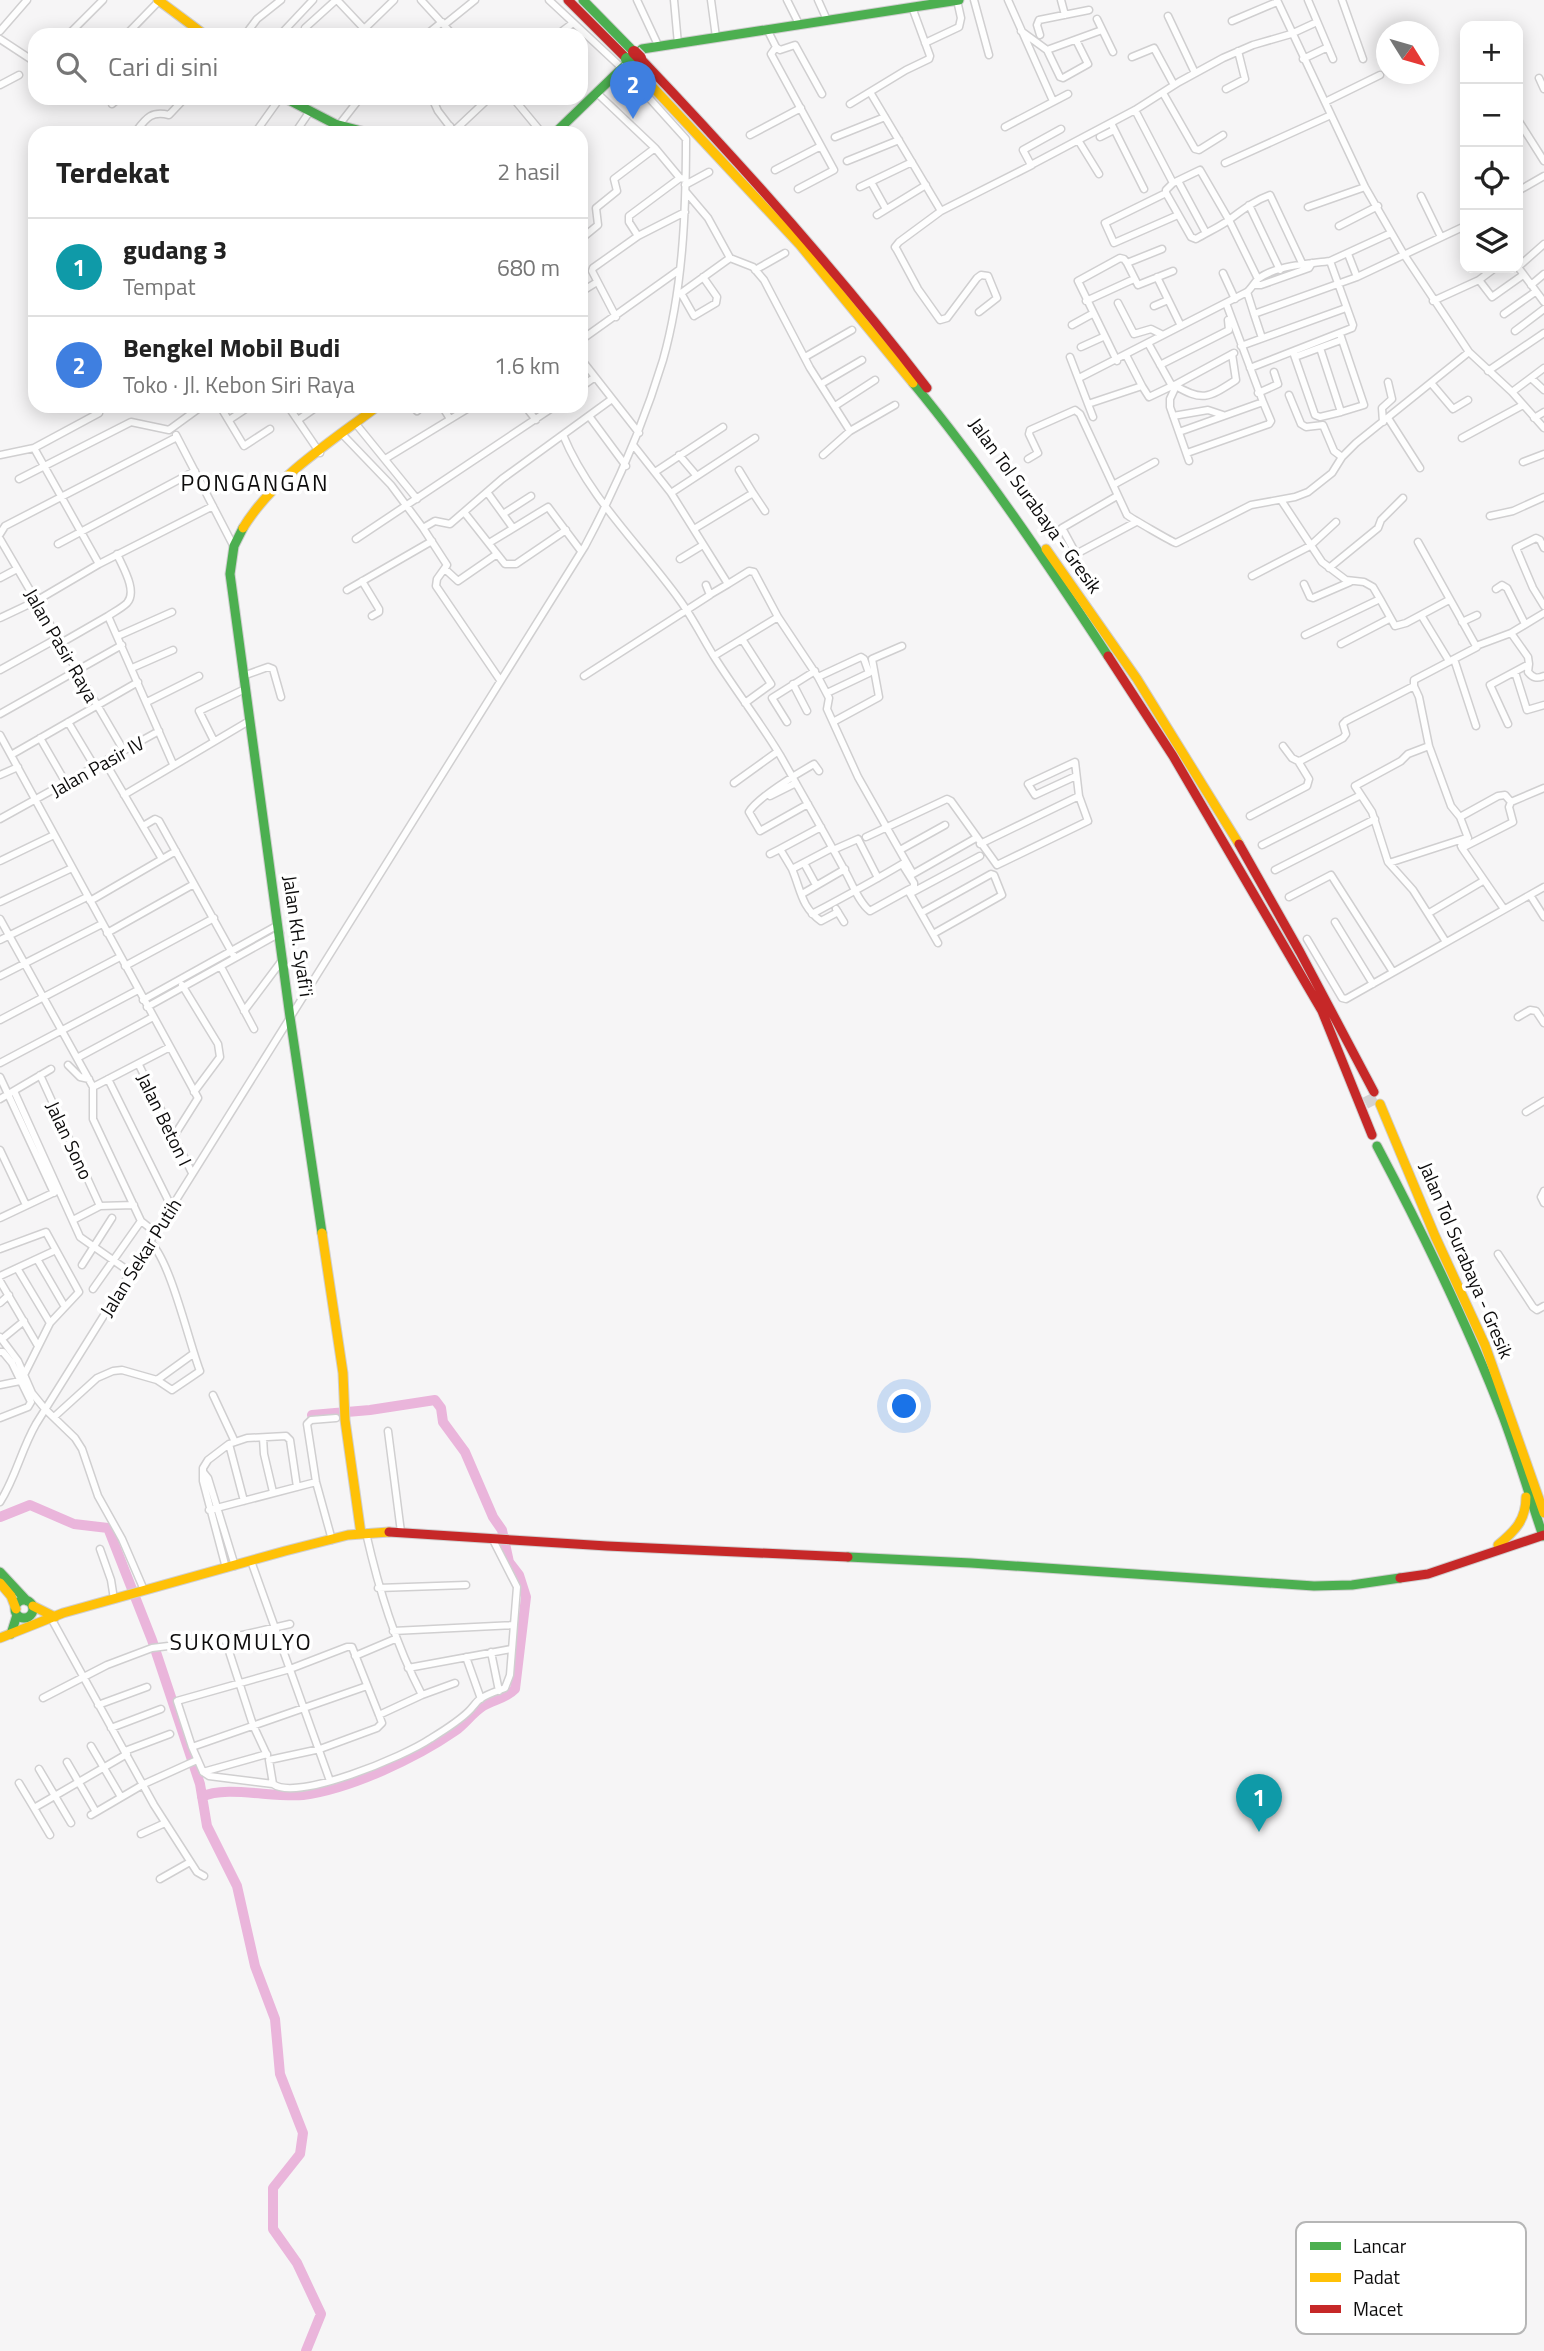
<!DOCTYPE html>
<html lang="id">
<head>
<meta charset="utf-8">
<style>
	:root { --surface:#fff; --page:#f2f2f2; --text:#222; --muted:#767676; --line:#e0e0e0; --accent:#2563eb }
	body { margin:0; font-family:"Titillium Web",sans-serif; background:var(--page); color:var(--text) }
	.controls { position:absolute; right:21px; top:21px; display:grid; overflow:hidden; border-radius:14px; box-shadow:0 4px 18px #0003 }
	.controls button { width:63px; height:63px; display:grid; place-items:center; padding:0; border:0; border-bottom:2px solid var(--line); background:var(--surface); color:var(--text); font:35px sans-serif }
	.compass { position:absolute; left:1376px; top:21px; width:63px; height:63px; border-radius:50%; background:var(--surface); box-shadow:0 4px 18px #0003; rotate:127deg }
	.you { position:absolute; left:905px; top:1407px; width:24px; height:24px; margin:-18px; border:5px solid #fff; border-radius:50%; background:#1a73e8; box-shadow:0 0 0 10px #1a73e833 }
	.badge { display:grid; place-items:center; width:46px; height:46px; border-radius:50%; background:var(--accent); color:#fff; font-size:23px; font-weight:700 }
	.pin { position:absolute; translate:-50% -58px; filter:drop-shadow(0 2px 4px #0008) }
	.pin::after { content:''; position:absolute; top:37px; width:24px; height:21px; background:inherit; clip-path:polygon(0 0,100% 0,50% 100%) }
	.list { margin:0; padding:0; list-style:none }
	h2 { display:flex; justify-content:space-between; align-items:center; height:91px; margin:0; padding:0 28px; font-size:30px }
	h2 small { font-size:23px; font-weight:400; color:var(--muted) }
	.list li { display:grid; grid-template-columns:46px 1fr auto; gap:21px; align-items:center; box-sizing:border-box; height:98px; padding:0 28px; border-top:2px solid var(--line) }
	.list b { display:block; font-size:26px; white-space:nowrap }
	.list p { margin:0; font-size:23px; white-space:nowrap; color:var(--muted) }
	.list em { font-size:23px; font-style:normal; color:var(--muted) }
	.icon { flex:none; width:38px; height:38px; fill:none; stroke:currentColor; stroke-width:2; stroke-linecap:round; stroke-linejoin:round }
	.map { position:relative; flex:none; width:1544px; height:2351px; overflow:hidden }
	.search { position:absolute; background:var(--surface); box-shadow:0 4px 18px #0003; left:28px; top:28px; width:560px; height:77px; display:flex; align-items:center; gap:18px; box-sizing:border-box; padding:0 24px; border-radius:21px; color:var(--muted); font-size:26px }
	.panel { position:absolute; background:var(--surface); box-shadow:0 4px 18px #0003; left:28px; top:126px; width:560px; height:287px; border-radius:21px }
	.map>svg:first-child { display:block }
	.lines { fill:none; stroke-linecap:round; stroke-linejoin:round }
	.river { stroke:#eab5db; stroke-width:10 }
	.highway-tunnel { stroke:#d3d2d3; stroke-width:12; stroke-dasharray:12 6; stroke-linecap:butt }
	.street-casing { stroke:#d0cfd0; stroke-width:9 }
	.fast-casing { stroke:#d0cfd0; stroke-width:11 }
	.slow-casing { stroke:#d0cfd0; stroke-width:11 }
	.jam-casing { stroke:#d0cfd0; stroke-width:11 }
	.street { stroke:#fefefe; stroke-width:6 }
	.fast { stroke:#4caf50; stroke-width:9 }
	.slow { stroke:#ffc107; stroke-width:9 }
	.jam { stroke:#c62828; stroke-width:9 }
	.fast-bridge-casing { stroke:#d0cfd0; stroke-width:15; stroke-linecap:butt }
	.jam-bridge-casing { stroke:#d0cfd0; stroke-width:15; stroke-linecap:butt }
	.fast-bridge { stroke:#4caf50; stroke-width:12 }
	.jam-bridge { stroke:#c62828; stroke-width:12 }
	.labels { text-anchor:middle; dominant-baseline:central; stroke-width:7; stroke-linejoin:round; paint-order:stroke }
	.street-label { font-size:19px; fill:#0d0c0c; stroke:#fff }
	.quarter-label { font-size:23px; letter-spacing:2px; fill:#0d0c0c; stroke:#fff }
	.key { fill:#fff; stroke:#b6b6b6; stroke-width:2 }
	.key-label { font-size:19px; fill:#0d0c0c }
</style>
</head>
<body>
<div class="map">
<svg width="1544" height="2351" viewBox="0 0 1544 2351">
	<rect width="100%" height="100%" fill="#f6f5f6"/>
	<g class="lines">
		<path class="river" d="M0,1517L30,1505L74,1524L108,1528L152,1640L200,1784L207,1826L237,1886L255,1966L275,2019L280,2074L303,2133L300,2154L273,2188V2229L297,2263L321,2314L306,2351
			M202,1797C224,1785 274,1798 303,1795C350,1789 416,1758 455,1731C465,1724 472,1713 483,1706C493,1700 507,1698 515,1689L526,1597L519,1575L509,1562L502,1530L493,1517L465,1452L443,1422L441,1408L435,1400L370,1410L312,1415"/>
		<path class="highway-tunnel" d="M1368,1095L1374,1107"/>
		<defs>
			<path id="street" d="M337,0L370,35
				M421,0L453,35
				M637,0L658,45
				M674,0L678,44
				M711,0L716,37
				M787,0L799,24
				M818,0L827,20
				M974,0L989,55
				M1008,0L1053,101
				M1061,0L1065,15
				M1277,0L1365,187L1403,253L1469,352L1512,392L1544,428
				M1308,0L1333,59
				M1342,0L1363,59
				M1168,16L1195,73
				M1097,19L1113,52
				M1232,21L1277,2
				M444,25L475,0
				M305,28L336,0
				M767,29L776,47L771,54L834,170L798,189
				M0,31L27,0
				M1021,31L1047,50L1102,30
				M68,35L103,0
				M126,35L159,1
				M245,35L257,19L281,0
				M280,35L313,0
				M358,35L394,0
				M426,35L442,22
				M557,35L573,23
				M1040,35L1037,25L1039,20L1089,10
				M0,39L35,62
				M925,43L959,27L961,18L957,0
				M776,47L780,50L795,45L822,94
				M1047,50L1060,77L1063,78L1088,64L1076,40
				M1132,57L1154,48L1174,85
				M1303,59L1328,47
				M1539,78L1544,89
				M0,85L19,75
				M1226,89L1245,79L1238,51
				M870,92L941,211L899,242L895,247L897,250L918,289L940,320L947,318L977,278L981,275L988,276L997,298L979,312
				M597,93L655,148L680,178L685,179
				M1163,93L1195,149L1199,150L1223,135
				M432,98L438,111L454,132
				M513,98L542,133
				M1325,102L1380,75
				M112,104L119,98
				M850,104L906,70L929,59L930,56L912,7
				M1135,110L1173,183L1166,190V193L1191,237L1196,239C1206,233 1217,228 1226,222C1240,212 1253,201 1270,195L1302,263
				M1518,120L1544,161
				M1111,123L1144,189
				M339,125L360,98
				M1005,127L1068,94
				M1061,129L1023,150L1031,165L1135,110L1179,82L1223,58L1253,45L1291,34L1317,22
				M137,130C147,117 152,111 169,115L185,98
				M454,131L489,98
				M255,133L280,98
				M295,133L310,111
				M442,133L450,126
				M750,135L801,108
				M835,137L885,117
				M1100,137L1114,130
				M1078,140L1099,174
				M847,161L899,140
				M1225,163L1331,115
				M775,170L821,146
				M1178,181L1206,233
				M871,182L886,209
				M1173,183L1200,170L1229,220L1258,279
				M685,185L709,172
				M860,187L912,162
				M1518,191L1544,176
				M686,192L708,218L730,258L753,267L764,280L810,368L850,431L895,405
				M1166,193L1105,223L1114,243L1178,215
				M1421,196L1441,237
				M1249,205L1280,270
				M1308,207L1365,187
				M941,211L1032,165
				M877,215L926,185
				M1339,226L1378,206
				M638,236L629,222V216L680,178
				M581,239L598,225L596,208L617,191L614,179L655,148
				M1348,254L1357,277
				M1127,263L1138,285L1173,271
				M1518,267L1544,302
				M1518,267L1544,244
				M755,270L785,253
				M1223,273L1235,299
				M1157,277L1181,326
				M1479,280L1495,268
				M1254,285H1261L1309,268L1312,263
				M1531,285L1544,274
				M581,292L597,282
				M1247,292C1251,289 1254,283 1258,279C1276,265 1309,264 1330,261
				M681,293L694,316L716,303L717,297L703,277
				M680,294L730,258
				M1086,301L1134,279
				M1433,301L1479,280L1492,297L1523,275
				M1118,303L1134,334L1151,329L1163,335
				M1226,303L1263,402
				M1154,306L1168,300
				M1504,314L1535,292
				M616,317L592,271L593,268L638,236L685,212
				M1072,325L1092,314
				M1515,331L1544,309
				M1340,334L1364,405L1341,412
				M1262,338L1254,314L1357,277L1465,226
				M581,340L679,270
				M1241,346L1346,308
				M1081,347L1103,337
				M1293,352L1315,415L1320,417L1341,412L1320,348
				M805,357L852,330
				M1070,357L1093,417
				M1295,357L1341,340
				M581,359L639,433
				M1117,361L1078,281L1120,258L1124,259L1127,263L1162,249
				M1160,365L1229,330L1228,320
				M1250,368L1352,328L1353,325L1330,261L1391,233
				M1488,371L1544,333
				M1079,378L1247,292L1254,314
				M1531,378L1544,390
				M1431,383L1453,409L1468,400
				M821,384L862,360
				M1174,385C1203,402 1208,398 1236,380L1232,354
				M1142,386L1149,397L1172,386L1148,343
				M1173,386L1234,353
				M1176,386L1170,399V407L1189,461
				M581,387L595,377
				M1512,392L1544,368
				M1258,393L1278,384L1274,372
				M1289,395L1301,424L1306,427L1323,425L1334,451L1342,457
				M1088,404L1142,386L1126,355
				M220,406L244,446L270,429
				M288,406L320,453
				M412,406L417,411L423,406
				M442,406L450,419
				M525,406L536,420
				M835,406L875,380
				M589,416L626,466
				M1173,416L1208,410L1223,415
				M1388,418L1420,468
				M1534,418L1544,412
				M229,420L250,406
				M298,420L318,406
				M1383,422L1382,408L1392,399L1388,382
				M356,424L417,499
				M1179,432L1263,402L1271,421L1269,424L1187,453
				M176,435L233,545
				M343,435L391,485L423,528L447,565L437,579L436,586L500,680
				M563,435C589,498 640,545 679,599C693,618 703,639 715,658C736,691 760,722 780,755C802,794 824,832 845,871C852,883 859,903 870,911L908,890L914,887V883L902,864C872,882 842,898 812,914
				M1462,438L1523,405
				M634,446L671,493L728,584L749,571L754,572L778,617L818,677L861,657L864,659L869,673L827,693
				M34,448L99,564
				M0,455L34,448L99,413
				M679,455L696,475
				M823,455L850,431
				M385,459L472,406
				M1028,459L1038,453L1029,434L1030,430L1075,410L1080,414L1127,515C1131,518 1172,542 1176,543L1251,505L1295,497L1308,492L1332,473L1342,457L1356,443L1469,352
				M1523,462L1544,454
				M655,472L723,427
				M19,479L131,422L169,430L202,406
				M1113,485L1155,462
				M487,492L513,528
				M671,493L755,438
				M753,493L765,511
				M1117,496L1062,528L1075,552L1078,553L1136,522
				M1281,500L1322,562L1346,580L1364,582L1373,587L1380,599
				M464,512L505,564H516L566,530
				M503,514L531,496
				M1490,516L1513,511L1544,497
				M423,528L435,521L450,524L502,479L612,399
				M694,529L753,493L739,470
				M0,534L5,526L177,437
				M0,539L124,751
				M356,539L555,406
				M1418,542L1476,646L1511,633L1544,613
				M489,543L548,507L581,551
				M58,544L195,471
				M1544,548L1540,540L1536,538L1516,548L1533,588L1544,606
				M680,559L703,545
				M1329,568L1378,528L1381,520L1403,498
				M446,570L458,581L497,554
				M1252,576L1310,546L1336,522
				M0,578L17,569
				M362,581L379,609V612L372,616
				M1304,584L1310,597L1313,598L1350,582
				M1496,589L1502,585L1507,588L1525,624
				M347,590L432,541
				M711,594L728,584
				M1421,615L1449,661
				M108,616C114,612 122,608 127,603C138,591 122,566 117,554
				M0,618L36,601L99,564L213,506
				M1462,622L1477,615
				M1305,635L1380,599L1395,626L1406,623L1449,600
				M118,636L172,612
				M61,643L108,616L173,764
				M1341,644L1389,619
				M714,656L742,639
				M1454,659L1476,726
				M1529,664L1528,672C1533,678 1537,679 1544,676
				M132,668L173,650
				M0,670L58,638
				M1515,672L1527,710L1544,705
				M243,676L268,667L273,669L281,697
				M584,676L710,595L706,585
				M818,677L829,698L827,709L858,777L913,874L976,838
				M793,684L807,711
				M1414,686L1419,697L1429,746L1451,806L1460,817L1468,838
				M147,702L199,676
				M745,703L771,684L742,639L778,617
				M0,714L122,645
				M68,722L95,767
				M787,722L772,698L815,671
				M833,722L879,697L872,659L902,646
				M1508,724L1490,685L1529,664L1528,657L1511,633
				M0,735L198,1098L174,1136
				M40,738L66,783
				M214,741L199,711L245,689
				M1283,746L1292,758L1298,761L1302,760L1343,738L1346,734L1343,724L1346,721L1414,686V680L1477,647
				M1429,746L1408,754L1401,761L1355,786L1372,812L1388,862L1413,890L1446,942
				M11,755L138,682
				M105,762L162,859
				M0,775L18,767
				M734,783L777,752
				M124,795L249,721
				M770,796L796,783
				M808,804L760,831L749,812C757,798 798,773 814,764L819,771
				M1250,816L1307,786L1309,779L1298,761
				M1460,817L1498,796L1505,795L1511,802
				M0,819L159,731
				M143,826L155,819L159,821L235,958
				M866,837L947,799L951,801L997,865L1088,821L1079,796L1075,762L1028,784L1035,795L1076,776
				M1468,838L1461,846L1462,848L1513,822L1509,807L1511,802L1544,788
				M980,844L1079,796
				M1262,845L1361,795
				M1462,848L1504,909
				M780,849L821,827
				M833,850L858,839L878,878
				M900,850L945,825
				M770,854L780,849L792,869L832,848
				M0,861L54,835
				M804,863L816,885
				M1389,863L1466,838
				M792,869C801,890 801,907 821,921L838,912
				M1275,870L1375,819
				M909,892L938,943
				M911,893L980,856
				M802,894L845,869
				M1530,895L1544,917
				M1289,897L1331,875L1393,972
				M90,901L176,851
				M0,902L72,868
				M836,909L844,922
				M921,913L991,874L994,875L1002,895L933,934
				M1429,913L1483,881
				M0,919L93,1087V1119L141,1221L155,1232
				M1335,922L1373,984
				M107,933L194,884
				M1307,939L1342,998L1346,999L1544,887
				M0,940L87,897
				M125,966L214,918
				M221,967L254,1029
				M0,976L102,924
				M182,985L218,1044L220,1057L194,1092
				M143,1000L278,925
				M147,1007L280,933
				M244,1011L283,959
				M1518,1017L1530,1010L1536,1011L1544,1023
				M0,1020L120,957
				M77,1058L153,1017
				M0,1063L138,990
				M68,1065L80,1077L89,1079
				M139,1065L192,1173
				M40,1075L100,1206
				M0,1077L54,1193
				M108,1079L171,1206
				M93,1087L170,1047
				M14,1091L80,1237L130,1272
				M0,1099L51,1069
				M1526,1112L1544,1101
				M0,1150L26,1205
				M1544,1191L1541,1197L1544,1203
				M0,1218L55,1192
				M73,1220L100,1206L134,1205
				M0,1249L46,1232L79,1292L50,1323L24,1375
				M1498,1254L1533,1307L1537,1310L1544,1306
				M37,1259L65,1307
				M82,1265L112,1218
				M17,1268L50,1323
				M0,1276L56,1250
				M0,1281L38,1346
				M93,1289L141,1221
				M0,1303L9,1295
				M0,1337L18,1361L32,1393L45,1409L75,1438L82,1449L98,1496L122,1539L144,1590
				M2,1339L24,1321
				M0,1352H3L12,1363L31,1402L28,1407L0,1418
				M157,1380L193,1354
				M0,1385L20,1381
				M213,1395L235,1442
				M54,1417L97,1378L113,1371L122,1370L157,1380L172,1390L200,1371C189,1343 170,1258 149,1241
				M388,1431L401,1532
				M263,1438L264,1454L273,1492
				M229,1444L244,1501
				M204,1473L208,1478L235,1566
				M0,1502C16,1477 21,1450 36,1424L585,546C617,486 643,426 663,360C683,289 686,212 686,139L623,69L549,0
				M209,1510L316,1482
				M332,1540L316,1482L307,1424L311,1420L336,1418
				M100,1549L111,1580L114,1599
				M251,1561L330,1781
				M226,1568L203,1481V1468L208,1460L229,1444L247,1438L286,1436L290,1440L297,1487
				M378,1588L466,1585
				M51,1618L154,1805L197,1872L204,1876
				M393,1631L513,1625
				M225,1639L253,1725L267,1755
				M491,1652L499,1691
				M355,1656L395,1639
				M466,1657L481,1699
				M408,1668L511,1649
				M422,1695L455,1683
				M43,1698L107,1665L152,1648L225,1639L290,1624
				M98,1705L147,1687
				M379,1715L382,1723L377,1728L320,1749L269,1760L273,1784C297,1802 405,1756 430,1739C443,1731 458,1722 469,1711C473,1707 476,1702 480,1699C487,1694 497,1691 505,1688L510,1675L517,1587L493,1540
				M111,1728L161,1709
				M91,1746L121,1797
				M192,1747L177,1701L290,1669L347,1647H352L379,1715L422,1695C395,1643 379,1590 366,1533
				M125,1751L170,1734
				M267,1754L203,1772L192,1747L367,1686
				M67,1762L96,1812
				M39,1769L71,1823
				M203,1772L209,1776L273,1784
				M19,1783L34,1808
				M91,1815L144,1784L197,1760
				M141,1834L165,1823
				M50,1835L34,1808L127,1754
				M160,1879L190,1862"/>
			<path id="fast" d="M583,0L634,52
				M285,98L335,124L369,133
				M555,133L642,49L959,0
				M913,383C984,469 1047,563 1108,656
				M243,528L234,546L230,574L290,1017L322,1233
				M1377,1146C1424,1235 1468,1325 1504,1419C1518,1457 1530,1497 1543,1536
				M848,1557L971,1563L1314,1586L1352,1585L1400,1578
				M0,1572L27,1601
				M15 1609a9 9 0 1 1 18 0a9 9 0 1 1-18 0Z
				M11,1634L17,1615"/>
			<path id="slow" d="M158,0L205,35
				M633,66L800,245L913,383
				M243,528C274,477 331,442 378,406
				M1046,549L1137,679L1239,844
				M1380,1104L1435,1236L1485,1345L1544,1513
				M322,1233L343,1373L345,1420L361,1534
				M1498,1545C1515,1531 1526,1520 1526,1497
				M0,1583L11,1596L16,1609
				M33,1606L55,1617
				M0,1638L63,1613L285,1551L348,1535L389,1532"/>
			<path id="jam" d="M568,0L627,59
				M640,58C741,164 838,272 927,388
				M1108,656L1173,756L1322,1011L1372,1135
				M1239,844L1300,952L1374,1092
				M389,1532L607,1546L848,1557
				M1400,1578L1428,1574L1544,1535"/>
		</defs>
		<use href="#street" class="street-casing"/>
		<use href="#fast" class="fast-casing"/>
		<use href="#slow" class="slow-casing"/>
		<use href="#jam" class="jam-casing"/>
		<use href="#street" class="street"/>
		<use href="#fast" class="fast"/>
		<use href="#slow" class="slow"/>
		<use href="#jam" class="jam"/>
		<defs>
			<path id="fast-bridge" d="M627,59L633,66"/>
			<path id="jam-bridge" d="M634,52L640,58"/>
		</defs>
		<use href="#fast-bridge" class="fast-bridge-casing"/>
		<use href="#jam-bridge" class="jam-bridge-casing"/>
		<use href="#fast-bridge" class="fast-bridge"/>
		<use href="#jam-bridge" class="jam-bridge"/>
	</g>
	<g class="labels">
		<g class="street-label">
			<text transform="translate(1036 505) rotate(54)">Jalan Tol Surabaya - Gresik</text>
			<text transform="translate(62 645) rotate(60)">Jalan Pasir Raya</text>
			<text transform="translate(97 766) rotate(-29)">Jalan Pasir IV</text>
			<text transform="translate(299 936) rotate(82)">Jalan KH. Syafi'i</text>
			<text transform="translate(165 1119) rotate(64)">Jalan Beton I</text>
			<text transform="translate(70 1140) rotate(65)">Jalan Sono</text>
			<text transform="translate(140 1257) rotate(-58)">Jalan Sekar Putih</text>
			<text transform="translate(1467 1260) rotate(67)">Jalan Tol Surabaya - Gresik</text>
		</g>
		<g class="quarter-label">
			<text x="255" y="482">PONGANGAN</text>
			<text x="241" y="1641">SUKOMULYO</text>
		</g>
	</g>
	<rect x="1296" y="2222" width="230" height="112" rx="10" class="key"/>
	<rect x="1310" y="2242" width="31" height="8" fill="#4caf50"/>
	<rect x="1310" y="2273" width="31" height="9" fill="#ffc107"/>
	<rect x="1310" y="2305" width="31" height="8" fill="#c62828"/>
	<g class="key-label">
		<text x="1353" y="2253">Lancar</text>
		<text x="1353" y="2284">Padat</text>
		<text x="1353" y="2316">Macet</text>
	</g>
</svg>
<div class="controls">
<button>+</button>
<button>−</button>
<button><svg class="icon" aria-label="locate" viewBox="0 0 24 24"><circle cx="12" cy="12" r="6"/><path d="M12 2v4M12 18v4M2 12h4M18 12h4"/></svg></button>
<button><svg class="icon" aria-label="layers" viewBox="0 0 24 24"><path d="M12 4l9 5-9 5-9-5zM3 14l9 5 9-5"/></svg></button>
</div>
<svg class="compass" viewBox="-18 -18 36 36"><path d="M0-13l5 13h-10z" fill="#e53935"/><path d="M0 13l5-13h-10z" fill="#767676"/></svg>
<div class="you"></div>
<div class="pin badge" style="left:1259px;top:1832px;background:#0f9aa8">1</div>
<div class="pin badge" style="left:633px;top:119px;background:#3f7fe0">2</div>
<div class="search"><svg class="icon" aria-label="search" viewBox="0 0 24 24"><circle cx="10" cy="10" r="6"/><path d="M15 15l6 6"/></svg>Cari di sini</div>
<section class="panel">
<h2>Terdekat<small>2 hasil</small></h2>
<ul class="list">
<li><span class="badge" style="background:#0f9aa8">1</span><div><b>gudang 3</b><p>Tempat</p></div><em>680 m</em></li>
<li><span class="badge" style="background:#3f7fe0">2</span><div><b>Bengkel Mobil Budi</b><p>Toko · Jl. Kebon Siri Raya</p></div><em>1.6 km</em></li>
</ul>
</section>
</div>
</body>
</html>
